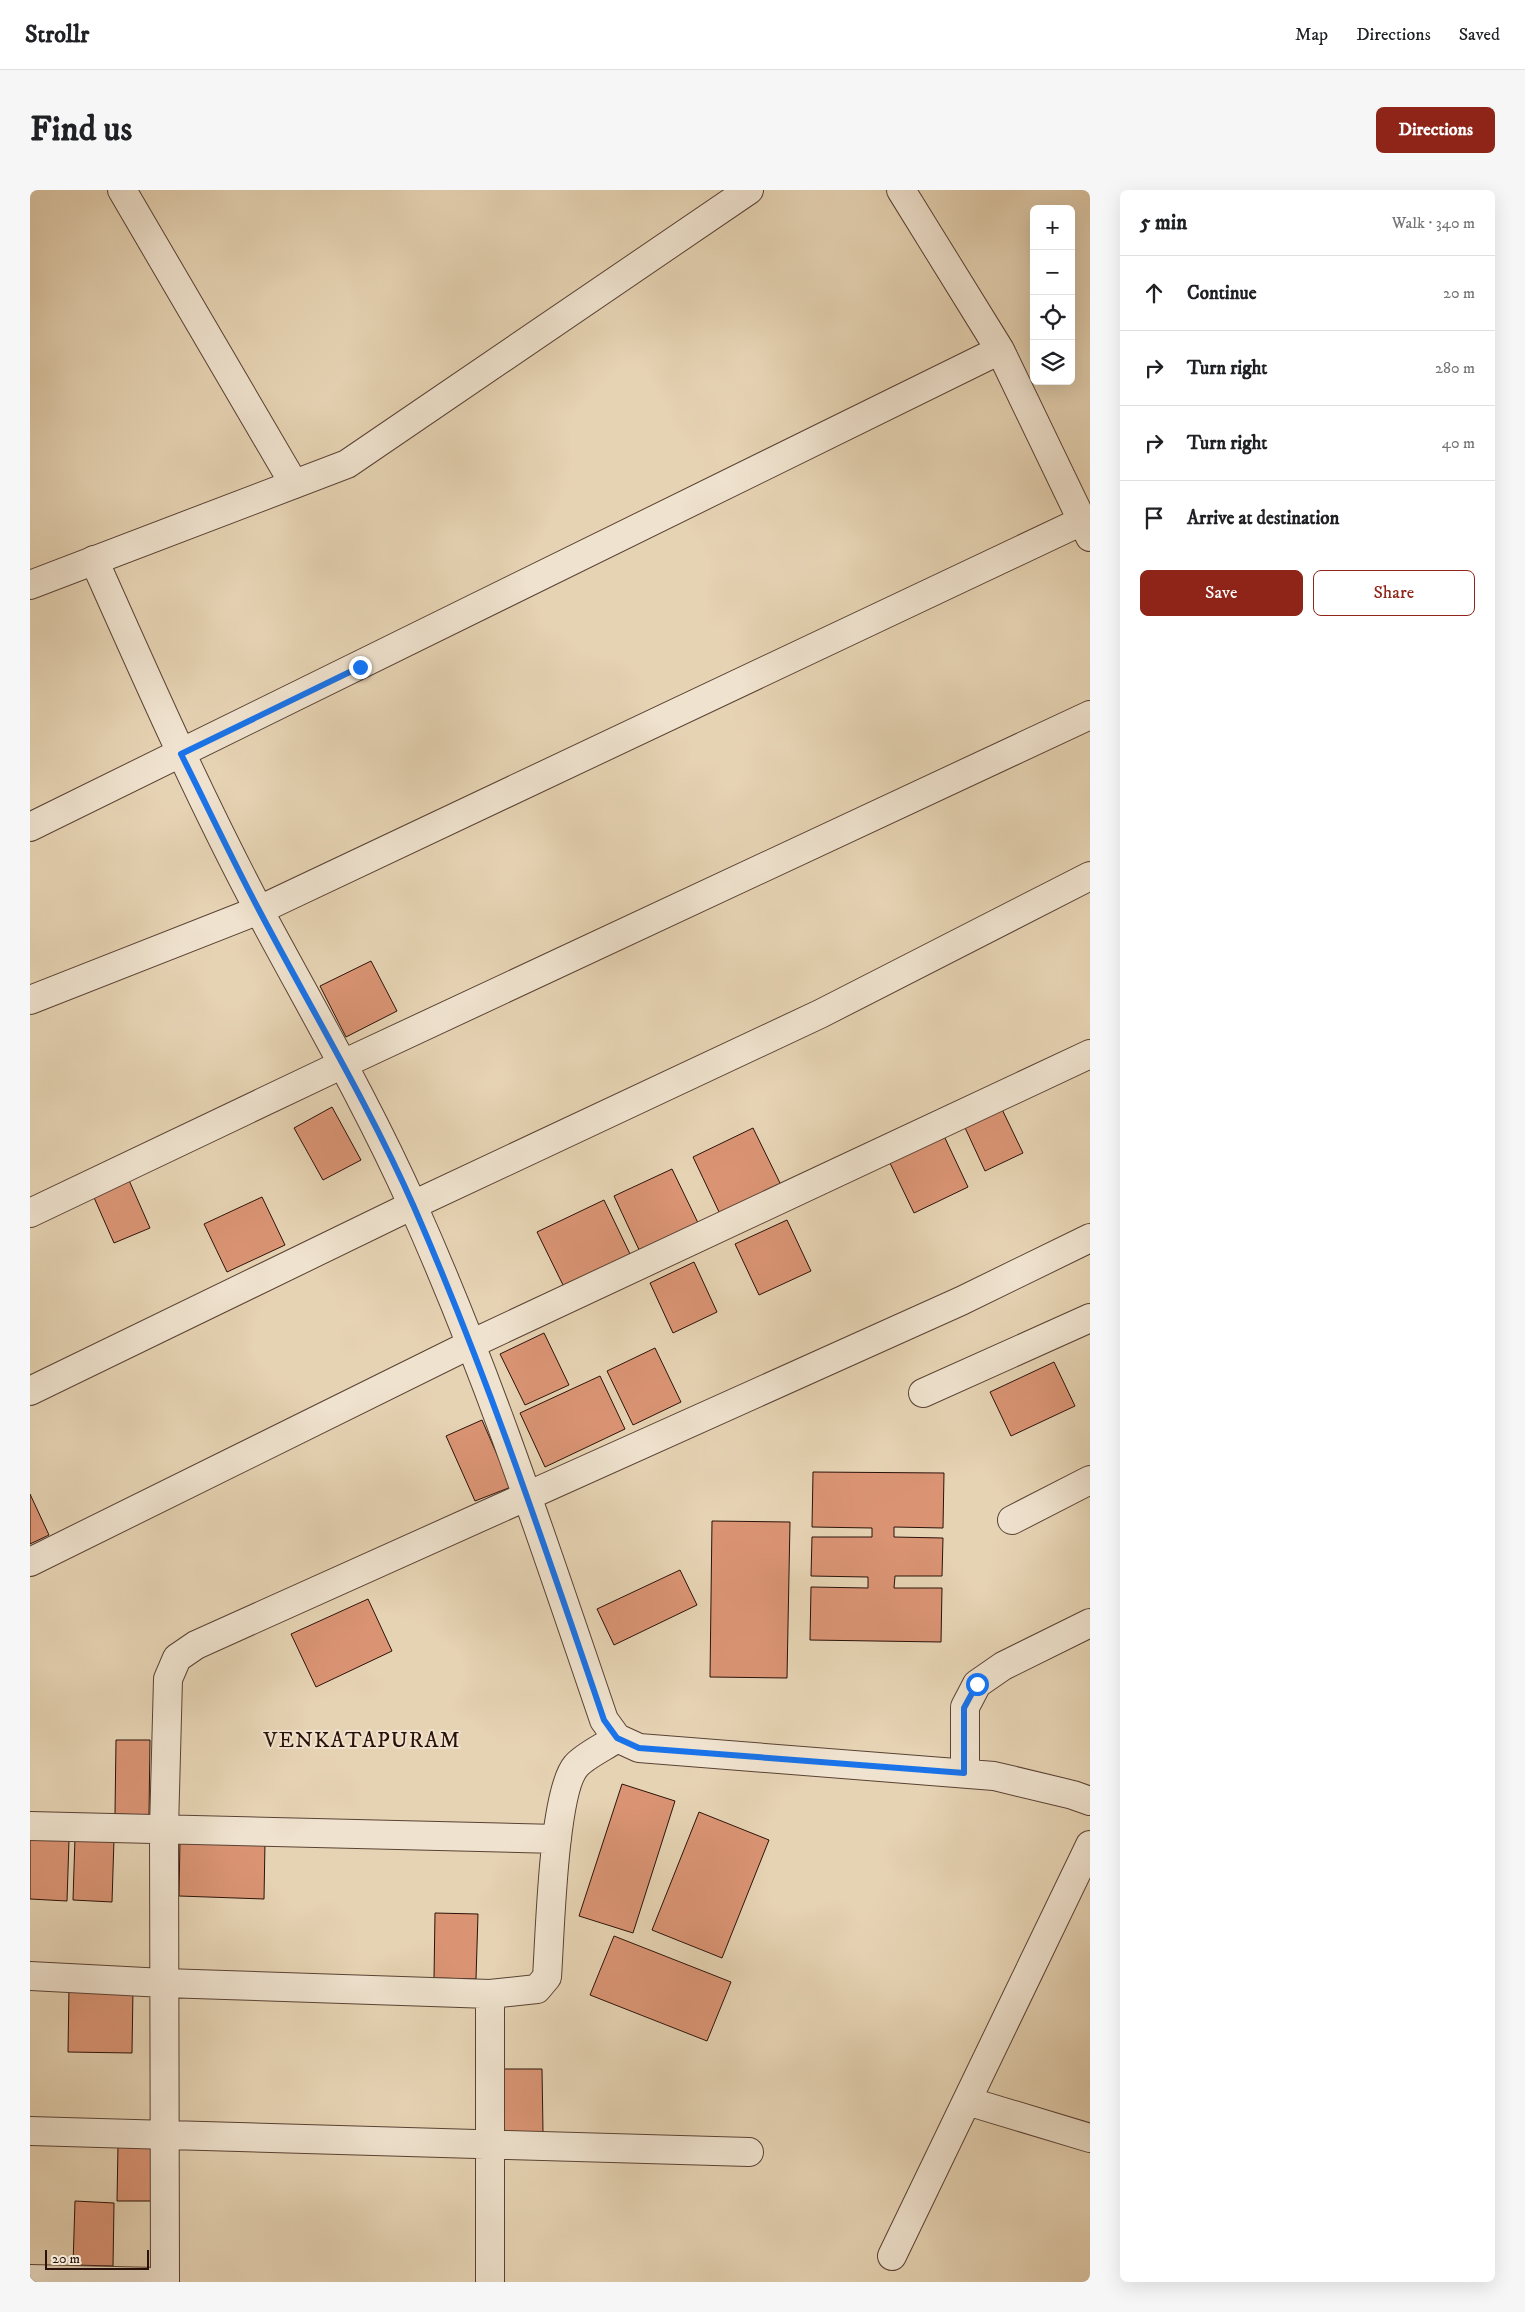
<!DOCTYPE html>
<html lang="en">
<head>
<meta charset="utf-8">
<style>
	:root { --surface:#fff; --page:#f6f6f6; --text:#202124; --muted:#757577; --line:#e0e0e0; --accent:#8f2418 }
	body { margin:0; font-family:"IM FELL DW Pica",serif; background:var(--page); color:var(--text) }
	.controls { position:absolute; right:15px; top:15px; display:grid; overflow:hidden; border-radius:8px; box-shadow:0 5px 20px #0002 }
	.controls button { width:45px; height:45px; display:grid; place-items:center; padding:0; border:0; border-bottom:1px solid var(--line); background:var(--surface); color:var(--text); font:25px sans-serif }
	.scale { position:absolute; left:15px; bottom:12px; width:104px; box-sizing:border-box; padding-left:5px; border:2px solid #2b1209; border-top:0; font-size:14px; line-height:18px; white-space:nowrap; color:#2b1209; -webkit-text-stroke:4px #efe2ce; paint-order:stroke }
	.stop { position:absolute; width:15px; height:15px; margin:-11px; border:4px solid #1a73e8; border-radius:50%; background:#fff }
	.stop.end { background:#1a73e8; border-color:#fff; box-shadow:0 1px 5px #0008 }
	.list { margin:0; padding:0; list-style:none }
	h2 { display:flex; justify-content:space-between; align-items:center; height:65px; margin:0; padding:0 20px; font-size:21px }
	h2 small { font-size:16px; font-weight:400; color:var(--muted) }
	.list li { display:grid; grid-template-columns:32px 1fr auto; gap:15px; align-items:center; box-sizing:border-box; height:75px; padding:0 20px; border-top:1px solid var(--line) }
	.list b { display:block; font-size:19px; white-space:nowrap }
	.list em { font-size:16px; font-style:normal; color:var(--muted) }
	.actions { display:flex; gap:10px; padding:15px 20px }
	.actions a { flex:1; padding:11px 0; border:1px solid var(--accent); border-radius:8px; text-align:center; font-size:18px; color:var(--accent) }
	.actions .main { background:var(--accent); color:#fff }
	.icon { flex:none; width:28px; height:28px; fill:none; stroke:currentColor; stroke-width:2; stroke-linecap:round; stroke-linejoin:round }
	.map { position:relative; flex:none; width:1060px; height:2092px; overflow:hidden; border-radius:8px }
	header { display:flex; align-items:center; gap:30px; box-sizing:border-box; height:70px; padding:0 25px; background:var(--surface); border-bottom:1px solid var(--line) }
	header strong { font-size:24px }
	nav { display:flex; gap:28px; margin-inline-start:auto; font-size:18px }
	.intro { display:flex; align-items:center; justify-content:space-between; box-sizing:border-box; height:120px; padding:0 30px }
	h1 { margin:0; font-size:35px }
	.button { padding:12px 22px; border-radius:8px; background:var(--accent); color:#fff; font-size:18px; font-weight:700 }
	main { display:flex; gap:30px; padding:0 30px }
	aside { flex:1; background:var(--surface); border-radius:8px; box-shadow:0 5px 20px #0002 }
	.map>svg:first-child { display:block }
	.building { fill:#da9474; stroke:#2b1209 }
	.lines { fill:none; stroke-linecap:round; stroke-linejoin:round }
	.minor-casing { stroke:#5a4234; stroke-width:30 }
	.tertiary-casing { stroke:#5a4234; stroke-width:30 }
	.minor { stroke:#efe2ce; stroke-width:28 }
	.tertiary { stroke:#efe2ce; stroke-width:28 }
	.route { stroke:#1a73e8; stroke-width:6 }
	.labels { text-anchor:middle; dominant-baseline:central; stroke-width:4; stroke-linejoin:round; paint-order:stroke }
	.neighbourhood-label { font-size:22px; letter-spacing:1px; fill:#2b1209; stroke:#efe2ce }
</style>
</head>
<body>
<header>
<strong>Strollr</strong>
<nav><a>Map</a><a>Directions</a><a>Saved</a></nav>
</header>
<div class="intro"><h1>Find us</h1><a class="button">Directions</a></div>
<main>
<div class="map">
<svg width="1060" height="2092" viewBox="0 0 1060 2092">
	<rect width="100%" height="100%" fill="#e6d3b3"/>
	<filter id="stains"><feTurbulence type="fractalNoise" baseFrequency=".004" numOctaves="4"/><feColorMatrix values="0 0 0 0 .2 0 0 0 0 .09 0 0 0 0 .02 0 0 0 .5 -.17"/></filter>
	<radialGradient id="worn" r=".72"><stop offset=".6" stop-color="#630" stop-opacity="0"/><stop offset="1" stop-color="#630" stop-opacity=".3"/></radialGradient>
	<path class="building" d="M341,771L367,821L316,847L290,796Z
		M968,911L993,963L955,981L931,929Z
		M302,917L331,970L293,990L264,938Z
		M723,938L751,995L690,1024L663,967Z
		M914,946L938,997L884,1023L859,971Z
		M642,979L670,1037L611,1064L584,1006Z
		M98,988L120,1038L84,1053L62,1003Z
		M232,1007L255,1055L197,1082L174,1034Z
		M574,1010L601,1066L534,1097L507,1042Z
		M757,1030L781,1081L729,1105L705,1054Z
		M664,1072L687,1122L643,1143L620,1093Z
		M514,1143L539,1195L495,1215L470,1164Z
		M625,1158L651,1212L603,1235L577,1181Z
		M1024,1172L1045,1216L981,1246L960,1202Z
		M570,1186L595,1239L515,1277L490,1223Z
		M452,1230L481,1297L445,1311L416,1246Z
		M783,1282L914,1283L913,1338L864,1337V1347L913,1348L912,1386H865L864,1398H912L911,1452L780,1450L781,1397L838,1398V1387L781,1386L782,1347H842V1338L782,1337Z
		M0,1304L19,1345L0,1354Z
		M682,1331L760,1332L757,1488L680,1487Z
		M650,1380L667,1415L584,1455L567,1419Z
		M338,1409L362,1461L286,1497L261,1444Z
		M86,1550H120L119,1625L85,1624Z
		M592,1594L645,1611L603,1743L549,1726Z
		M669,1622L739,1650L692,1768L622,1740Z
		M45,1648L84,1649L82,1712L43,1710Z
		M0,1649L39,1650L37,1711L0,1709Z
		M150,1649L235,1652L234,1709L149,1706Z
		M405,1723L448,1724L446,1789L404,1788Z
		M584,1746L701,1792L677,1851L560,1805Z
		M39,1797L103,1798L102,1863L38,1862Z
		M473,1879H512L513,1942H474Z
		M88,1955L129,1957L128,2011H87Z
		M45,2011L84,2013L83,2076L43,2075Z"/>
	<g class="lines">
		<defs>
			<path id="minor" d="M92,0L264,294
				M871,0L970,160L1060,347
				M64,370C117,489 169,607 230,722C282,819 338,915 383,1016C458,1183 515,1357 574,1530L587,1548L609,1558L964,1586L1043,1605L1060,1611
				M0,637L970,160
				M0,810L229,720L1052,331
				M0,1023L313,874L1060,525
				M0,1201L383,1015L790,824L1060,686
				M893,1203L1060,1128
				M982,1330L1060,1290
				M0,1372L441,1154L1060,864
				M935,1583V1517L947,1494L973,1476L1060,1433
				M0,1636L527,1649
				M0,1786L134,1793L460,1804L507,1799L517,1787C520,1746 523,1602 546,1576C554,1566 576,1556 587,1548
				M460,1804V2092
				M937,1911L1060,1948
				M0,1941L719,1962
				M862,2066L1060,1655
				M0,2089L126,2092
				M135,2092L134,1639L138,1489L147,1468L166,1455L931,1111L1060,1048"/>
			<path id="tertiary" d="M0,395L317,274L719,0"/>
		</defs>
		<use href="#minor" class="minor-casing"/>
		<use href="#tertiary" class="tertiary-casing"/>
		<use href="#minor" class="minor"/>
		<use href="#tertiary" class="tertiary"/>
	</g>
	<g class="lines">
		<path class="route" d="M330,477L151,564C177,616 202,669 229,720C281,819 339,915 384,1017C457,1184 515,1357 574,1530L587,1548L609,1558L934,1583V1518L947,1494"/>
	</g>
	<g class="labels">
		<g class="neighbourhood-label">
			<text x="332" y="1550">VENKATAPURAM</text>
		</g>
	</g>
	<rect width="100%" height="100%" filter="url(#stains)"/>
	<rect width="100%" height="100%" fill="url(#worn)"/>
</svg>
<div class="controls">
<button>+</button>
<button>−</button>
<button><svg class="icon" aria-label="locate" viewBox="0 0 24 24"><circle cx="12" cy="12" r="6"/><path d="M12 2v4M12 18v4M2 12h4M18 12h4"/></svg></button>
<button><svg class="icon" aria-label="layers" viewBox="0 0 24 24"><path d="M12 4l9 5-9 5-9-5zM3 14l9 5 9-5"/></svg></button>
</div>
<div class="scale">20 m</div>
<div class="stop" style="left:947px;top:1494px"></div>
<div class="stop end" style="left:330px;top:477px"></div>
</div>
<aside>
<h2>5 min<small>Walk · 340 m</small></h2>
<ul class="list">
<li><svg class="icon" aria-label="ahead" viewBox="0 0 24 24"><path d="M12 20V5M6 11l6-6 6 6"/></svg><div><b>Continue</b></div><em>20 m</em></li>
<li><svg class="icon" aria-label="right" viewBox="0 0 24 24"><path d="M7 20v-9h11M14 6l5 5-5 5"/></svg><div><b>Turn right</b></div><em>280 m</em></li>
<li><svg class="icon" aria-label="right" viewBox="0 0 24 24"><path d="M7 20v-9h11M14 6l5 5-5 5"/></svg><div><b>Turn right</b></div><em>40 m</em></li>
<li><svg class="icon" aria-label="arrive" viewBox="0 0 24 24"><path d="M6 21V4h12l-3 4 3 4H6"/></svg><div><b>Arrive at destination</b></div></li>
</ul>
<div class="actions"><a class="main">Save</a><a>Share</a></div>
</aside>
</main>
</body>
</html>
